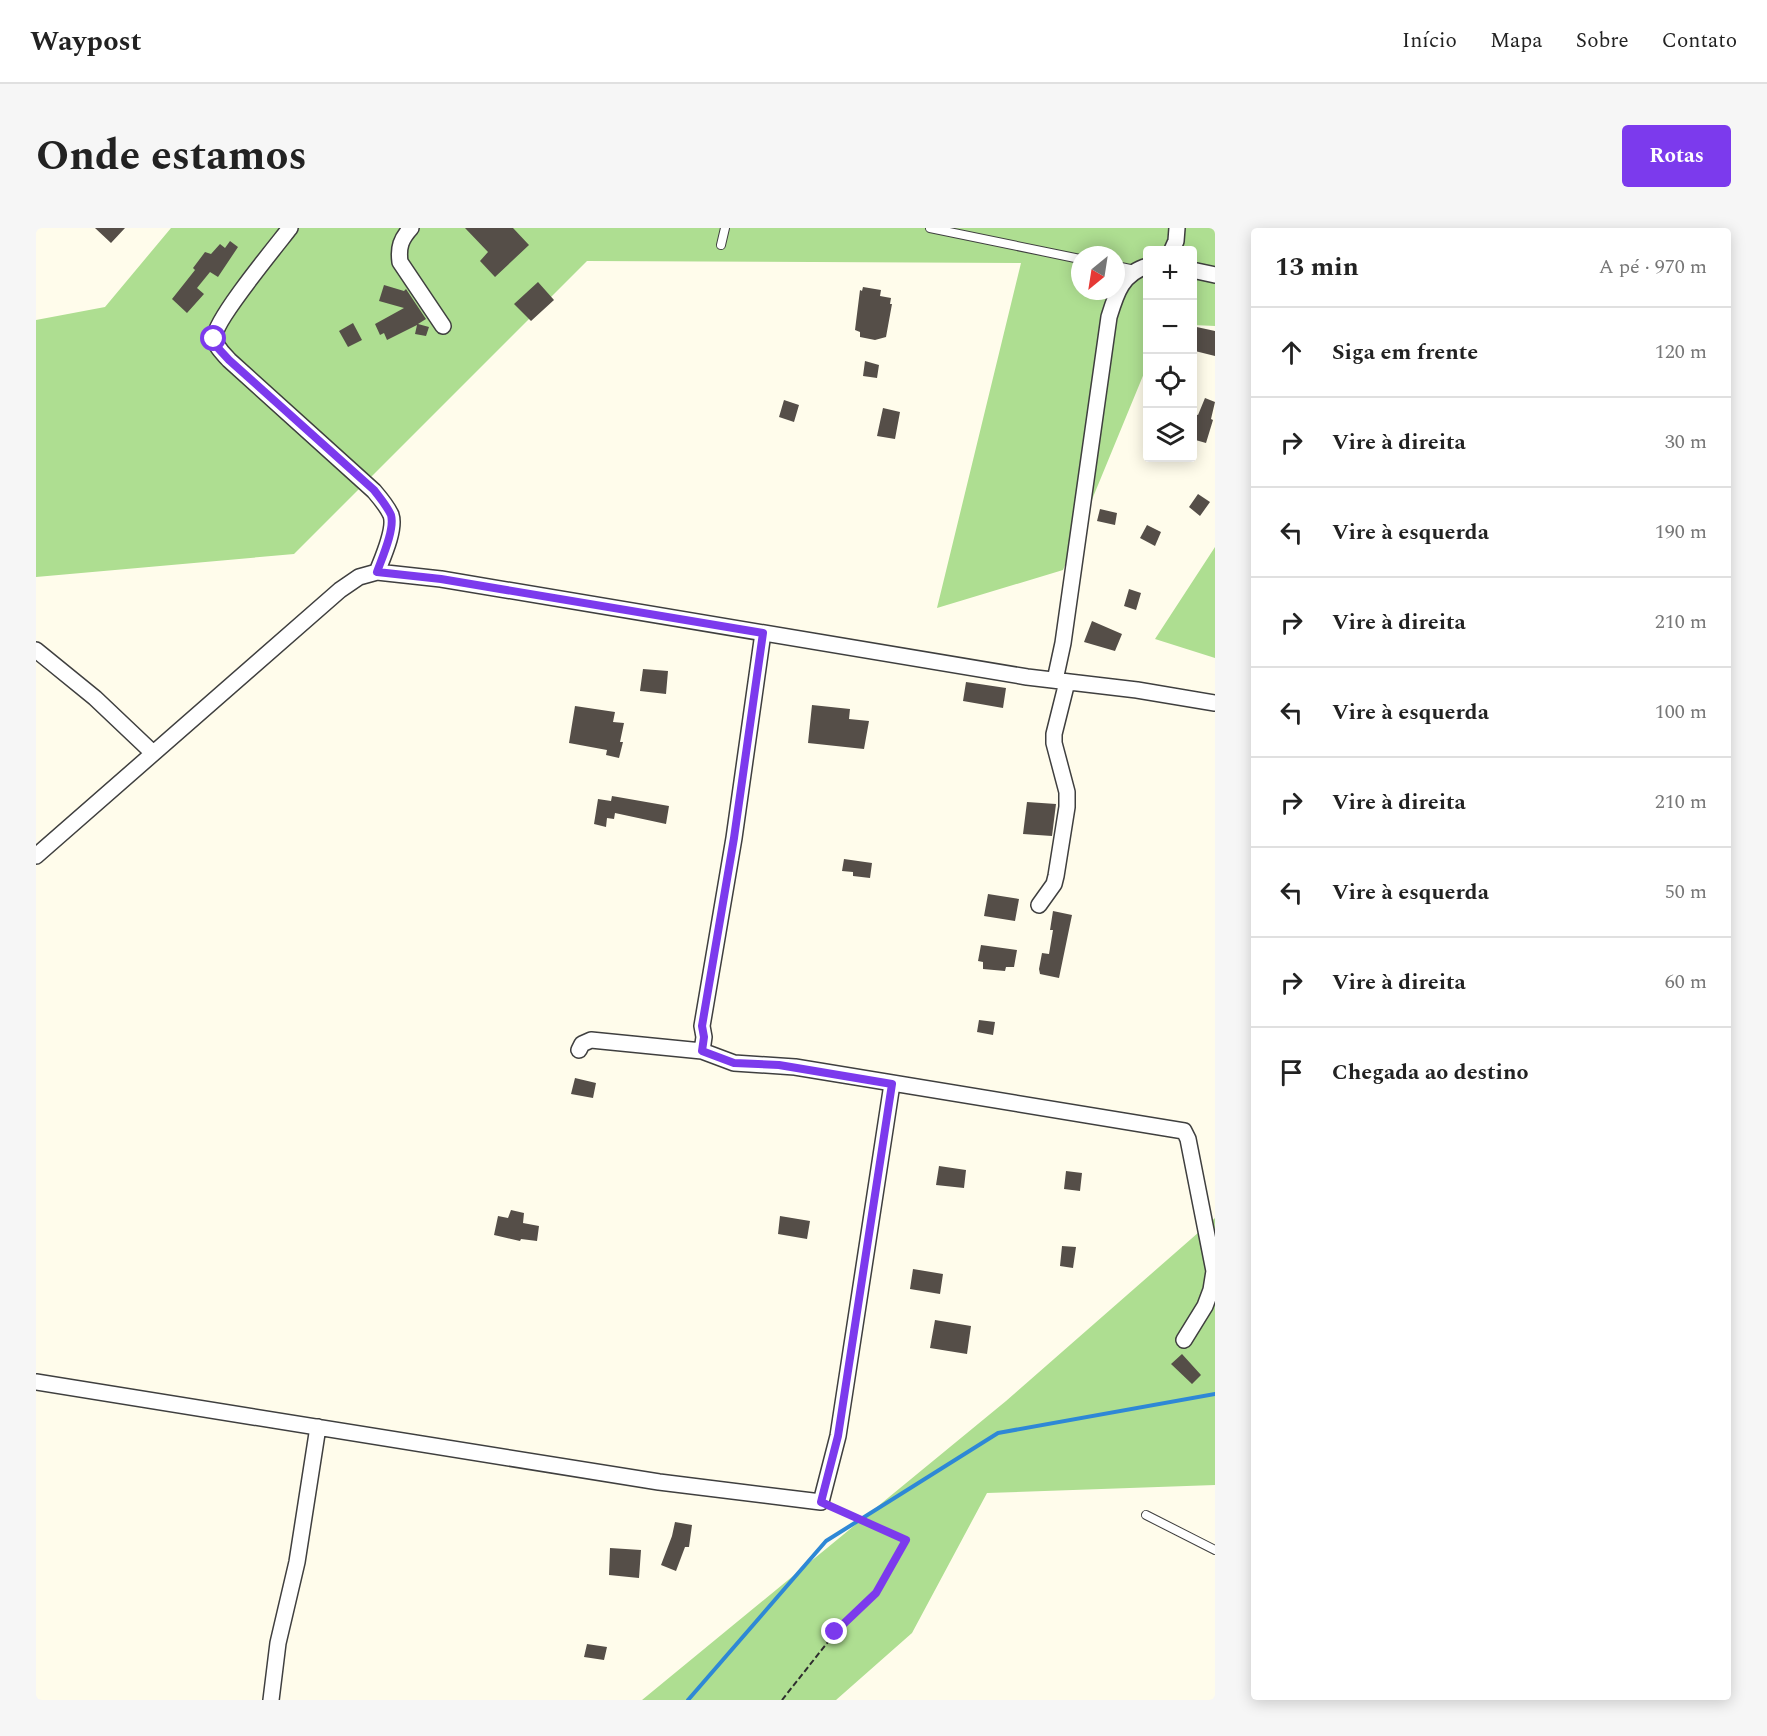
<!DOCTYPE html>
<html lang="pt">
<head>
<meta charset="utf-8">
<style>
	:root { --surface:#fff; --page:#f6f6f6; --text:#222; --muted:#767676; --line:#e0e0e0; --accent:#7c3aed }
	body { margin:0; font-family:Spectral,serif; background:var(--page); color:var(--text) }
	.controls { position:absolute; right:18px; top:18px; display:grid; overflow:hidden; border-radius:6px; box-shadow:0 3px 15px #0003 }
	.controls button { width:54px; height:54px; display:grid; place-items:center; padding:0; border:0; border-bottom:2px solid var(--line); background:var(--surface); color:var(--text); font:30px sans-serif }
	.compass { position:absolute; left:1035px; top:18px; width:54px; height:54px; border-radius:50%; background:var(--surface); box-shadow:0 3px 15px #0003; rotate:210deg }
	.stop { position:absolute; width:18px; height:18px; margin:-14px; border:4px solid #7c3aed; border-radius:50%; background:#fff }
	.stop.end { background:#7c3aed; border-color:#fff; box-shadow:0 2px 6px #0008 }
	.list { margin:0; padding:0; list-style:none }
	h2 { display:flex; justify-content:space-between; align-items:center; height:78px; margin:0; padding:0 24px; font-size:26px }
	h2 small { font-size:20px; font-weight:400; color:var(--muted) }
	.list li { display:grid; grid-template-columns:39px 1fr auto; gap:18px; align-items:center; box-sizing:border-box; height:90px; padding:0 24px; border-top:2px solid var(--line) }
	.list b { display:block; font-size:22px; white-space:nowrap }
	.list em { font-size:20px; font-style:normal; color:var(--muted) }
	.icon { flex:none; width:33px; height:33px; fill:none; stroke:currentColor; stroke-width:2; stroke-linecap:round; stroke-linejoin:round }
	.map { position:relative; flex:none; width:1179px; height:1472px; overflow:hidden; border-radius:6px }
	header { display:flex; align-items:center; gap:36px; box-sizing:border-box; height:84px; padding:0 30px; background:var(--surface); border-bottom:2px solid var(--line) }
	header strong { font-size:28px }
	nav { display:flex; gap:33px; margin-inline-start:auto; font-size:21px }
	.intro { display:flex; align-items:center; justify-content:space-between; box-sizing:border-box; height:144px; padding:0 36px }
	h1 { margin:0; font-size:42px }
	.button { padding:15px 27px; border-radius:6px; background:var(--accent); color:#fff; font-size:21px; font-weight:700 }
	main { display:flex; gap:36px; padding:0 36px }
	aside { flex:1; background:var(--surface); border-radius:6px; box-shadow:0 3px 15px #0003 }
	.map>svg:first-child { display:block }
	.forest { fill:#aede91; fill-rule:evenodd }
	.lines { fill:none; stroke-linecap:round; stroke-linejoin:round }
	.stream { stroke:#2e88d6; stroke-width:4 }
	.building { fill:#554e48 }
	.lane-casing { stroke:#3f3f3f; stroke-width:10 }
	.street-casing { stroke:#3f3f3f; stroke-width:18 }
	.path { stroke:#2e2e2e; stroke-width:2; stroke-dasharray:6 3; stroke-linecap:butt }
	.lane { stroke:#fff; stroke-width:8 }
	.street { stroke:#fff; stroke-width:15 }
	.route { stroke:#7c3aed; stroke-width:8 }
</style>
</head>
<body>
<header>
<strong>Waypost</strong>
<nav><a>Início</a><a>Mapa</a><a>Sobre</a><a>Contato</a></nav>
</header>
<div class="intro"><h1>Onde estamos</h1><a class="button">Rotas</a></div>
<main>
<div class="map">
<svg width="1179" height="1472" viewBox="0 0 1179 1472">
	<rect width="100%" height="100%" fill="#fffceb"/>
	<path class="forest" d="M135,0H1179V98L1157,97L1156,22H1112L1111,138L1027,342L901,380L985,35L551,33L258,326L0,349V92L69,79ZM1044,27H1080V63H1044Z
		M1179,319V430L1119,411Z
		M1179,990V1257L951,1265L876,1405L800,1472H606L970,1173Z"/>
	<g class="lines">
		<path class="stream" d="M652,1472L790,1313L962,1205L1179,1166"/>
	</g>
	<path class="building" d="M59,0H89L75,15Z
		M429,0H477L493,17L459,49L444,33L452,24Z
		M194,13L202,19L182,49L174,44L161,60L168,66L151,85L136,71L159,42L157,40L169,24L175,26L184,16L189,20Z
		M502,54L518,72L495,93L478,76Z
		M348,57L368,63L370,61L390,91L382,96L393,99L390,108L379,106L381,97L351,112L348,105L344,107L339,96L368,80L343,73Z
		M827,59L845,62L844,68L855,70L854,76H856L850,109L839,112L824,109V104L819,102L824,62L826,63Z
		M317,95L326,112L312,119L303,103Z
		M1156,98L1179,103V128L1159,123L1161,114L1156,113Z
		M829,133L843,137L841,150L827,148Z
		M1169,170L1179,174L1175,191L1177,192L1170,215L1156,211V185L1162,187Z
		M748,172L763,177L758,194L743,189Z
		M847,180L864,184L859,211L841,208Z
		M1162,266L1174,274L1164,288L1153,279Z
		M1064,281L1081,285L1079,297L1061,293Z
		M1111,297L1125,304L1119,318L1104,310Z
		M1093,361L1105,365L1100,382L1088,378Z
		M1056,393L1086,406L1079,423L1048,414Z
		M607,441L632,443L630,466L604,463Z
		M930,454L970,460L967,480L927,473Z
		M776,477L814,481L813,491L833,493L828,521L772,515Z
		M539,478L579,484L577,494L588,495L584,514H587L583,530L570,527L571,522L533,515Z
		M576,568L633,578L630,596L579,585L578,591L571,590L570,599L558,596L562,571L575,573Z
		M991,574L1020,576L1016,608L987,606Z
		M808,631L836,635L834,650L817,648V644L806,643Z
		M952,666L983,671L979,693L948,688Z
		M1017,683L1036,687L1023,750L1004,746L1003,741L1006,725L1013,726L1017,702H1014Z
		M945,717L981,722L978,739H970L969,743L947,741V734L942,733Z
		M943,792L959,794L957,807L941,804Z
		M539,850L560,855L557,870L535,866Z
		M903,938L930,942L928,960L900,957Z
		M1030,943L1046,945L1044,963L1028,961Z
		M475,982L488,985L487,995L503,998L501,1013L485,1011L484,1013L458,1007L462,988L472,990Z
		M744,988L774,993L771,1011L742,1006Z
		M1026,1018L1040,1019L1037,1040L1024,1038Z
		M877,1041L907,1046L904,1066L874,1061Z
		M899,1092L935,1098L931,1126L894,1120Z
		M1146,1126L1165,1147L1156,1156L1135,1136Z
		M639,1294L656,1297L653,1319H649L640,1343L625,1337L636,1308Z
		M574,1320L605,1322L603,1350L573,1347Z
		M551,1416L571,1419L568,1432L548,1429Z"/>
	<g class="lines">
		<defs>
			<path id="lane" d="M894,0L1044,31
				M685,17L689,0
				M1080,38L1099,42
				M1110,1287L1179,1322"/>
			<path id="street" d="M254,0C240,18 179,92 179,108C178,118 187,125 193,132L338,263C344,270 351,278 355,287C360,301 346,331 341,344
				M375,0C365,11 362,19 364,34L407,98
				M1136,22L1140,13L1141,0
				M1156,42L1179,47
				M727,405L698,610L666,798L668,809L666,823L698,835L759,839L1148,903L1152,911L1178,1043L1175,1062L1169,1078L1148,1112
				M0,422L59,470L117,525
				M1019,452L1027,415L1073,89C1080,66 1086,45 1112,38
				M0,628L304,362L323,349L341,344L405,351L991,449L1101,462L1179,475
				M1003,677L1018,656L1020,648L1031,579V564L1018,515V506L1031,454
				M543,822L546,816L555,812L666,823
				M0,1154L623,1254L785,1274L802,1208L856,856
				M235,1472L242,1415L261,1334L282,1199"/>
		</defs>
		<use href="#lane" class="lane-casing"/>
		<use href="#street" class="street-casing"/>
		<path class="path" d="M746,1472L799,1405L840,1365L870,1312L798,1280"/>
		<use href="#lane" class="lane"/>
		<use href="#street" class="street"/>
	</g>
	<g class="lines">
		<path class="route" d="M178,111L181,119L193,132L338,262C344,270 351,278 355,287C359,301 346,330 341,344L405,351L727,405L698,610L666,798L668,809L666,823L698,835L743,837L856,856L802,1208L785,1274L870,1312L840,1365L799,1404"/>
	</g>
</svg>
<div class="controls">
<button>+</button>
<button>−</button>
<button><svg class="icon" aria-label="locate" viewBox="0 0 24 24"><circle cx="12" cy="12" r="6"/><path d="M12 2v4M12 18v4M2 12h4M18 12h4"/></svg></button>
<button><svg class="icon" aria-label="layers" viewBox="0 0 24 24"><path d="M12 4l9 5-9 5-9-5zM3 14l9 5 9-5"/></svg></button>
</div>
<svg class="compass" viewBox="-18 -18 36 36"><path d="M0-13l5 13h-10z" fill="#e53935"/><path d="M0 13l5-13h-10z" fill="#767676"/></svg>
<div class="stop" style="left:178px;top:111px"></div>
<div class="stop end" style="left:799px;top:1404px"></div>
</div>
<aside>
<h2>13 min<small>A pé · 970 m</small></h2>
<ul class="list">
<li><svg class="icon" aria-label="ahead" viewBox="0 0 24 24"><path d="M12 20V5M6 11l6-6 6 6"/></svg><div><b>Siga em frente</b></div><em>120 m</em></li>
<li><svg class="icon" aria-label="right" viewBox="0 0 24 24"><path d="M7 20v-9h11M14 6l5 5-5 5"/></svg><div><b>Vire à direita</b></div><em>30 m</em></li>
<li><svg class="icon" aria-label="left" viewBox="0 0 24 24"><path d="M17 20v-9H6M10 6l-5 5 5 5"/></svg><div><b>Vire à esquerda</b></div><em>190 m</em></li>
<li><svg class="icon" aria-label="right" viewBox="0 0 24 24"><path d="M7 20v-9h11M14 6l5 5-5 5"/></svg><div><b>Vire à direita</b></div><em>210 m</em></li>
<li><svg class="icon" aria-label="left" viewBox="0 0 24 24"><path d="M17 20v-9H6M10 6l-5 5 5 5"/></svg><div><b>Vire à esquerda</b></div><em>100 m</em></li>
<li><svg class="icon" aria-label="right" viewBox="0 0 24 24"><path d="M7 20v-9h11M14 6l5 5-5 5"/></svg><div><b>Vire à direita</b></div><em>210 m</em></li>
<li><svg class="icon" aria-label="left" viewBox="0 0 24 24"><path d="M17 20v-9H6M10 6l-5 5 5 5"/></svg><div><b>Vire à esquerda</b></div><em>50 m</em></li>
<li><svg class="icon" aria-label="right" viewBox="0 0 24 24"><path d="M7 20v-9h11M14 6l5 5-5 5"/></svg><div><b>Vire à direita</b></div><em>60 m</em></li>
<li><svg class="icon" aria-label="arrive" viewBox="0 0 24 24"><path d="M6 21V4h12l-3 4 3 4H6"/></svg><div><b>Chegada ao destino</b></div></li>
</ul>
</aside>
</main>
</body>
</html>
